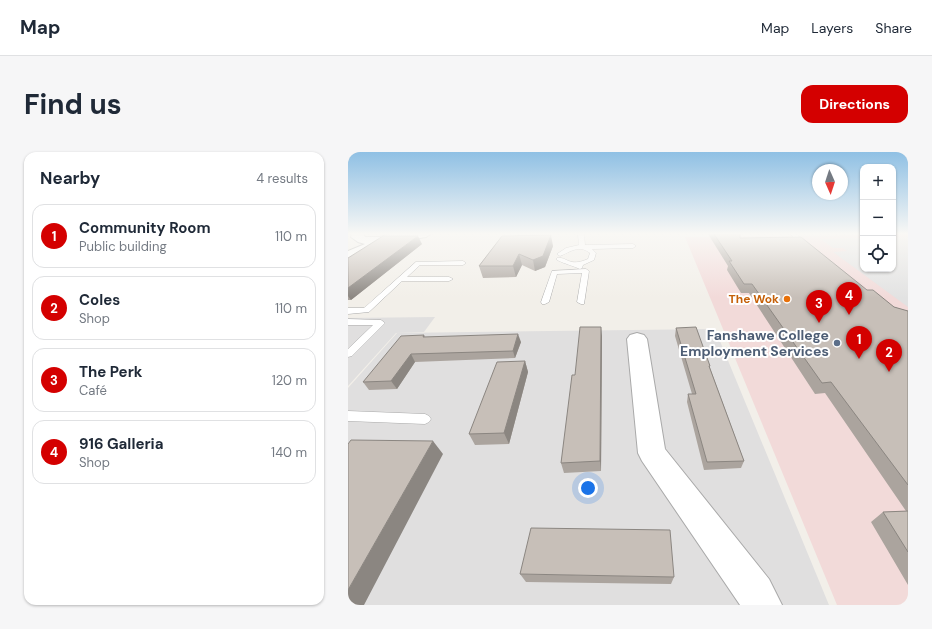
<!DOCTYPE html>
<html lang="en">
<head>
<meta charset="utf-8">
<style>
	:root { --surface:#fff; --page:#f6f6f7; --text:#1f2937; --muted:#747a83; --line:#e0e1e3; --accent:#d40000 }
	body { margin:0; font-family:"DM Sans",sans-serif; background:var(--page); color:var(--text) }
	.controls { position:absolute; right:12px; top:12px; display:grid; overflow:hidden; border-radius:8px; box-shadow:0 1px 3px #0004 }
	.controls button { width:36px; height:36px; display:grid; place-items:center; padding:0; border:0; border-bottom:1px solid var(--line); background:var(--surface); color:var(--text); font:20px sans-serif }
	.compass { position:absolute; left:464px; top:12px; width:36px; height:36px; border-radius:50%; background:var(--surface); box-shadow:0 1px 3px #0004; rotate:177deg }
	.you { position:absolute; left:240px; top:336px; width:14px; height:14px; margin:-10px; border:3px solid #fff; border-radius:50%; background:#1a73e8; box-shadow:0 0 0 6px #1a73e833 }
	.badge { display:grid; place-items:center; width:26px; height:26px; border-radius:50%; background:var(--accent); color:#fff; font-size:13px; font-weight:700 }
	.pin { position:absolute; translate:-50% -33px; filter:drop-shadow(0 1px 2px #0008) }
	.pin::after { content:''; position:absolute; top:21px; width:14px; height:12px; background:inherit; clip-path:polygon(0 0,100% 0,50% 100%) }
	.list { margin:0; padding:0; list-style:none }
	h2 { display:flex; justify-content:space-between; align-items:center; height:52px; margin:0; padding:0 16px; font-size:17px }
	h2 small { font-size:13px; font-weight:400; color:var(--muted) }
	.list li { display:grid; grid-template-columns:26px 1fr auto; gap:12px; align-items:center; box-sizing:border-box; height:64px; margin:0 8px 8px; padding:0 8px; border:1px solid var(--line); border-radius:12px }
	.list b { display:block; font-size:15px; white-space:nowrap }
	.list p { margin:0; font-size:13px; white-space:nowrap; color:var(--muted) }
	.list em { font-size:13px; font-style:normal; color:var(--muted) }
	.icon { flex:none; width:22px; height:22px; fill:none; stroke:currentColor; stroke-width:2; stroke-linecap:round; stroke-linejoin:round }
	.map { position:relative; flex:none; width:560px; height:453px; overflow:hidden; border-radius:12px }
	header { display:flex; align-items:center; gap:24px; box-sizing:border-box; height:56px; padding:0 20px; background:var(--surface); border-bottom:1px solid var(--line) }
	header strong { font-size:19px }
	nav { display:flex; gap:22px; margin-inline-start:auto; font-size:14px }
	.intro { display:flex; align-items:center; justify-content:space-between; box-sizing:border-box; height:96px; padding:0 24px }
	h1 { margin:0; font-size:28px }
	.button { padding:10px 18px; border-radius:12px; background:var(--accent); color:#fff; font-size:14px; font-weight:700 }
	main { display:flex; gap:24px; padding:0 24px }
	aside { flex:1; background:var(--surface); border-radius:12px; box-shadow:0 1px 3px #0004 }
	.map>svg:first-child { display:block }
	.residential { fill:#e0dfdf }
	.commercial { fill:#f2dad9 }
	.parking { fill:#e2e2e2 }
	.lines { fill:none; stroke-linecap:round; stroke-linejoin:round }
	.service-casing { stroke:#a9a9a9; stroke-width:1 }
	.minor-casing { stroke:#a9a9a9; stroke-width:2 }
	.tertiary-casing { stroke:#a9a9a9; stroke-width:2 }
	.service { fill:#fff; fill-rule:evenodd }
	.minor { fill:#fff; fill-rule:evenodd }
	.tertiary { fill:#fff; fill-rule:evenodd }
	.wall { fill:#aba49e }
	.shaded-wall { fill:#8b8681 }
	.building { fill:#c7bfb8; stroke:#8b8681 }
	.food-dot { fill:#e8710a; stroke:#fff; stroke-width:1.5 }
	.service-dot { fill:#5c6f8a; stroke:#fff; stroke-width:1.5 }
	.labels { text-anchor:middle; dominant-baseline:central; stroke-width:4; stroke-linejoin:round; paint-order:stroke }
	.far-food-label { font-size:12px; font-weight:bold; fill:#c56008; stroke:#fff; text-anchor:end }
	.service-label { font-size:14px; font-weight:bold; fill:#4e5e75; stroke:#fff; text-anchor:end }
</style>
</head>
<body>
<header>
<strong>Map</strong>
<nav><a>Map</a><a>Layers</a><a>Share</a></nav>
</header>
<div class="intro"><h1>Find us</h1><a class="button">Directions</a></div>
<main>
<aside>
<h2>Nearby<small>4 results</small></h2>
<ul class="list">
<li><span class="badge">1</span><div><b>Community Room</b><p>Public building</p></div><em>110 m</em></li>
<li><span class="badge">2</span><div><b>Coles</b><p>Shop</p></div><em>110 m</em></li>
<li><span class="badge">3</span><div><b>The Perk</b><p>Café</p></div><em>120 m</em></li>
<li><span class="badge">4</span><div><b>916 Galleria</b><p>Shop</p></div><em>140 m</em></li>
</ul>
</aside>
<div class="map">
<svg width="560" height="453" viewBox="0 0 560 453">
	<rect width="100%" height="100%" fill="#f2efe9"/>
	<path class="residential" d="M87,165L76,180L48,181L0,234V166Z
		M367,177L481,453H0V236L49,181Z"/>
	<path class="commercial" d="M560,82V453H489L337,85L515,83V117H545V83Z"/>
	<path class="parking" d="M560,85V155L485,100L499,99L495,96H485L472,87L515,86V117H545V86Z"/>
	<g class="lines">
		<defs>
			<path id="service" d="M230,82H236L237,93L285,92L288,94L285,96L244,97L248,101L246,108L235,113L234,116L232,117C226,114 217,112 209,108V106C215,105 219,109 224,110C230,111 235,109 240,107L242,101C231,92 222,100 212,104L209,102L218,96L231,93Z
				M442,82H448L463,94L458,95Z
				M68,110L115,109L118,111L115,113H72L59,125H101L105,127L101,129H54L21,160L0,162V156H16Z
				M238,117L241,119L236,152H233L229,150L234,121L209,122L201,150L197,152H194L193,150L204,119Z
				M0,167L33,168L37,171L4,204L0,205V197L25,173H0Z
				M0,259L77,262L81,264L83,267L81,270L77,272L0,269Z"/>
			<path id="minor" d="M289,181L296,183L299,187L317,297L421,427L434,453H392L294,309L290,301L279,187L282,183Z"/>
			<path id="tertiary" d="M4,82H15L17,85H32L43,82H83L78,85L39,91L0,107V99L17,92L10,90L3,85Z"/>
		</defs>
		<use href="#service" class="service-casing"/>
		<use href="#minor" class="minor-casing"/>
		<use href="#tertiary" class="tertiary-casing"/>
		<use href="#service" class="service"/>
		<use href="#minor" class="minor"/>
		<use href="#tertiary" class="tertiary"/>
	</g>
	<path class="wall" d="M360,82H392V86L519,138L546,155L560,159V433L523,370L535,360L558,359L477,241L467,242L401,141H393L379,118L380,114Z
		M154,84L205,94L197,115L187,119L174,113L168,125L135,126L131,114Z
		M74,92L3,148H0V106Z
		M328,176L362,214V216L396,309L393,316L356,318L339,250L340,242H344L327,184Z
		M76,183L77,185L173,190L167,206L67,210L49,237L21,238L15,230Z
		M254,184L253,319L216,321L213,311L227,223Z
		M177,209L180,220L161,292L127,293L121,282Z
		M172,422L326,425L323,432L178,430Z"/>
	<path class="shaded-wall" d="M203,83L205,94L197,115L187,119L185,108Z
		M70,84L74,92L3,148L0,144V136Z
		M171,102L174,113L168,125L165,114Z
		M253,175L254,184L253,319L252,309Z
		M170,182L173,190L167,206L165,199Z
		M63,202L67,210L49,237L43,229Z
		M177,209L180,220L161,292L156,281Z
		M85,289L95,302L16,453H0V438Z"/>
	<path class="building" d="M366,82H392V86L453,85L519,138H525L546,155L560,159V333L483,230L474,231L404,132H396L381,109H384Z
		M203,83L195,104L185,108L171,102L165,114H131L154,84Z
		M35,84H70L0,136V106Z
		M232,175H253L252,309L213,311L224,223H227Z
		M348,175L362,214H361L396,309L359,310L340,242H348L328,176Z
		M170,182L165,199L63,202L43,229L15,230L53,184L76,183L75,185Z
		M177,209L156,281L121,282L149,210Z
		M3,288L85,289L0,438V292Z
		M560,359V400L535,360Z
		M183,376L322,378L326,425L172,422Z"/>
	<linearGradient id="sky" x2="0" y2="1"><stop stop-color="#8fc0e4"/><stop offset="0.56" stop-color="#f9f8f5"/><stop offset="1" stop-color="#f9f8f5" stop-opacity="0"/></linearGradient>
	<rect width="560" height="146" fill="url(#sky)"/>
	<circle class="food-dot" cx="439" cy="147" r="4"/>
	<circle class="service-dot" cx="489" cy="191" r="4"/>
	<g class="labels">
		<g class="far-food-label">
			<text x="431" y="147">The Wok</text>
		</g>
		<g class="service-label">
			<text x="481" y="183">Fanshawe College<tspan x="481" dy="16">Employment Services</tspan></text>
		</g>
	</g>
</svg>
<div class="controls">
<button>+</button>
<button>−</button>
<button><svg class="icon" aria-label="locate" viewBox="0 0 24 24"><circle cx="12" cy="12" r="6"/><path d="M12 2v4M12 18v4M2 12h4M18 12h4"/></svg></button>
</div>
<svg class="compass" viewBox="-18 -18 36 36"><path d="M0-13l5 13h-10z" fill="#e53935"/><path d="M0 13l5-13h-10z" fill="#747a83"/></svg>
<div class="you"></div>
<div class="pin badge" style="left:511px;top:207px">1</div>
<div class="pin badge" style="left:541px;top:220px">2</div>
<div class="pin badge" style="left:471px;top:171px">3</div>
<div class="pin badge" style="left:501px;top:163px">4</div>
</div>
</main>
</body>
</html>
